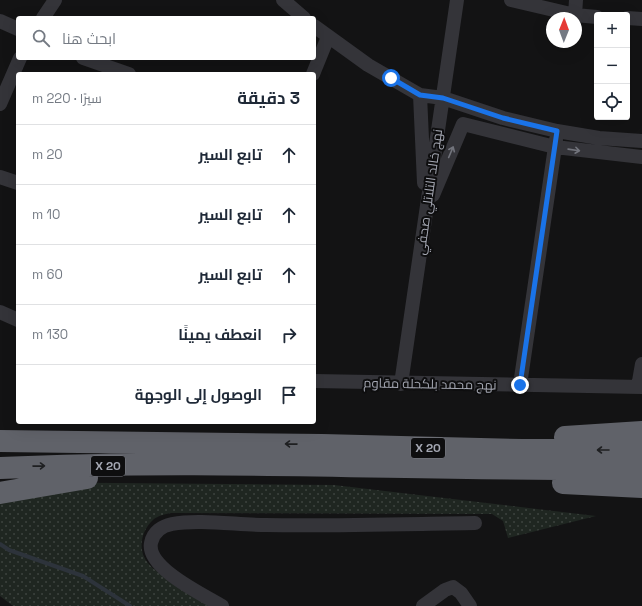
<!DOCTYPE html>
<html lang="ar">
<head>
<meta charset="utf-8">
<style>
	:root { --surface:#fff; --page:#f6f6f7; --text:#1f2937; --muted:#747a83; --line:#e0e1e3 }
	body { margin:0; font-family:"Space Grotesk",Cairo,sans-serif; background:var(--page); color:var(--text); direction:rtl }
	.controls { position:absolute; right:12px; top:12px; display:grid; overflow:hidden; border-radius:4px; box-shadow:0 4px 16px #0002 }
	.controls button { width:36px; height:36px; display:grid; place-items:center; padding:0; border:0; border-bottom:1px solid var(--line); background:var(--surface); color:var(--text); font:20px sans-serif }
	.compass { position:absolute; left:546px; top:12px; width:36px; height:36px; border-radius:50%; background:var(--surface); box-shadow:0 4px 16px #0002; rotate:1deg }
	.stop { position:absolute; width:12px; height:12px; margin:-9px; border:3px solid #1a73e8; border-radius:50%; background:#fff }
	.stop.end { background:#1a73e8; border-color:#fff; box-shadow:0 1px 4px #0008 }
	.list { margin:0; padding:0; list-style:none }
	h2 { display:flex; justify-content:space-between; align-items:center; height:52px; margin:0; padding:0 16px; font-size:17px }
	h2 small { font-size:13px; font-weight:400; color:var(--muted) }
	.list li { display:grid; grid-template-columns:26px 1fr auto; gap:12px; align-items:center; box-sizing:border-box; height:60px; padding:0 16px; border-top:1px solid var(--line) }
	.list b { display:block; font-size:15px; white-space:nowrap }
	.list em { font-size:13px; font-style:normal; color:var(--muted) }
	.icon { flex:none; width:22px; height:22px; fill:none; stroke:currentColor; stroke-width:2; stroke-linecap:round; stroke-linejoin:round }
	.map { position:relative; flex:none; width:642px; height:606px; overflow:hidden; direction:ltr }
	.search { position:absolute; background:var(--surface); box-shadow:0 4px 16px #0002; left:16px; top:16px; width:300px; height:44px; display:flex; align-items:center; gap:10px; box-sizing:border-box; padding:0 14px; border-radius:4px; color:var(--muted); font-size:15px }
	.panel { position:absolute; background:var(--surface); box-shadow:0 4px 16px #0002; left:16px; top:72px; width:300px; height:352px; border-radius:4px; direction:rtl }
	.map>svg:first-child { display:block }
	.green { fill:url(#green-dots) }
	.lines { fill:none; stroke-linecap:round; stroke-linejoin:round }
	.stream { stroke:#2d333b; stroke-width:4 }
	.street { stroke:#343439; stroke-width:14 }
	.highway { stroke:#606269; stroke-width:22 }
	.oneway { stroke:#72747c }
	.oneway2 { stroke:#1e1f21 }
	.route { stroke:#1a73e8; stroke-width:5 }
	.labels { text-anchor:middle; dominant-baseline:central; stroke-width:4; stroke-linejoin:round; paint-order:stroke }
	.shield { fill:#0e0e0f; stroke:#787a82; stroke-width:1 }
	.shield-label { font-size:12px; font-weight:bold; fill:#a5a8b3 }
	.street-label { font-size:13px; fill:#a5a8b3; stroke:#0e0e0f }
</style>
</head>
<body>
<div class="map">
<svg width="642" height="606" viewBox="0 0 642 606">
	<defs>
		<pattern id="green-dots" width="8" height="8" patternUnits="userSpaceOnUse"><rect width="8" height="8" fill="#1f2621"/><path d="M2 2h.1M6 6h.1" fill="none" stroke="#3d433f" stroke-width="1.8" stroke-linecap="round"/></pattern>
	</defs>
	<rect width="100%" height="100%" fill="#131314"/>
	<path class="green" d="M0,482L334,485L596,516L508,538L503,521L492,514L171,513C165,514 158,516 154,519C141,530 137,550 148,563C159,577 199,596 216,606H13L0,596Z"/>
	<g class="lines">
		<path class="stream" d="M0,544L9,550L83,576L130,606"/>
		<path class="street" d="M283,0L304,18
			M511,0L575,15L597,17
			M575,15L576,0
			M43,18L55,0
			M627,18L642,19
			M0,21L18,29
			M314,26L368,65L420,95L443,98L503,118L557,131L599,138L642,141
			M83,58L129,74
			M313,74L328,37
			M420,95L424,183
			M0,104L20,58
			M0,177L18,183
			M433,195L463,124L555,147L642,157
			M0,312L18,320
			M314,381L642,387
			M401,384L457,0
			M520,385L556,140
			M638,387L642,364
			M222,606C204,595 146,568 151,543C153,532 162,526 172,524C199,519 238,525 266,525C336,526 405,524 475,523
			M423,606L445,590L453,587L461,593L470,606"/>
		<path class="highway" d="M565,437L642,432
			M0,441L322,445L522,450H642
			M0,468C214,458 428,471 642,469
			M563,483L642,487
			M0,493L87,478"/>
	</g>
	<defs><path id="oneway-shaft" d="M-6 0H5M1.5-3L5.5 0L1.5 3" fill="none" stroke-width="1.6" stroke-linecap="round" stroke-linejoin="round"/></defs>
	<g class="oneway">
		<use href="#oneway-shaft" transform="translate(574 150) rotate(8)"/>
		<use href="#oneway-shaft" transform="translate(451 152) rotate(-67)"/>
	</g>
	<g class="oneway2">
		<use href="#oneway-shaft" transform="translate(291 444) rotate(-179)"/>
		<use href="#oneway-shaft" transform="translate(603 450) rotate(180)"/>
		<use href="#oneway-shaft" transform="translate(39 466) rotate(-1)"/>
	</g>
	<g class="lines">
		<path class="route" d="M391,78L420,95L443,98L503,118L557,131L520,385"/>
	</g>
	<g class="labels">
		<g class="shield">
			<rect x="411" y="438" width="34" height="20" rx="3"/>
			<rect x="91" y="456" width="34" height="20" rx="3"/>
		</g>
		<g class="shield-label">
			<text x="428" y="448">X 20</text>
			<text x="108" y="466">X 20</text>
		</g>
		<g class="street-label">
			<text transform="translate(429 192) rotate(-82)">نهج خالد التلاتلي صحفي</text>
			<text transform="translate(430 384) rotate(1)">نهج محمد بلكحلة مقاوم</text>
		</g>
	</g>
</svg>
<div class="controls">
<button>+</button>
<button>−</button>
<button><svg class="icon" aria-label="locate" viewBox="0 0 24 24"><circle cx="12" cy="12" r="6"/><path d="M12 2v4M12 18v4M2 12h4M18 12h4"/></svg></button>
</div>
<svg class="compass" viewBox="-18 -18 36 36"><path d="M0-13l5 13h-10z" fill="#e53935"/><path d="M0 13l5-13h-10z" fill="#747a83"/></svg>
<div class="stop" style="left:391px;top:78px"></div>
<div class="stop end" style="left:520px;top:385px"></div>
<div class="search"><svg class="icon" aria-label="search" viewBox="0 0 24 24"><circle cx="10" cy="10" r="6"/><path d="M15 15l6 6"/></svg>ابحث هنا</div>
<section class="panel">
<h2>3 دقيقة<small>سيرًا · 220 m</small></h2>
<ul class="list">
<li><svg class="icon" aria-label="ahead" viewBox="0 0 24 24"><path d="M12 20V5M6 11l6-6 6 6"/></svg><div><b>تابع السير</b></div><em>20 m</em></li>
<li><svg class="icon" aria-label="ahead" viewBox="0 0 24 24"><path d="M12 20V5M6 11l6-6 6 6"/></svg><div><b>تابع السير</b></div><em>10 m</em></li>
<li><svg class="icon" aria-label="ahead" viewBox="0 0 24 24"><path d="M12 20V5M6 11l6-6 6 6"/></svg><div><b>تابع السير</b></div><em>60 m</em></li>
<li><svg class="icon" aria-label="right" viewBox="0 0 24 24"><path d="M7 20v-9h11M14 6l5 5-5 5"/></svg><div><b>انعطف يمينًا</b></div><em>130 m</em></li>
<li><svg class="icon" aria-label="arrive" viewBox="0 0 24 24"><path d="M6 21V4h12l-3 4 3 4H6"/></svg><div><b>الوصول إلى الوجهة</b></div></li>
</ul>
</section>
</div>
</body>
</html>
